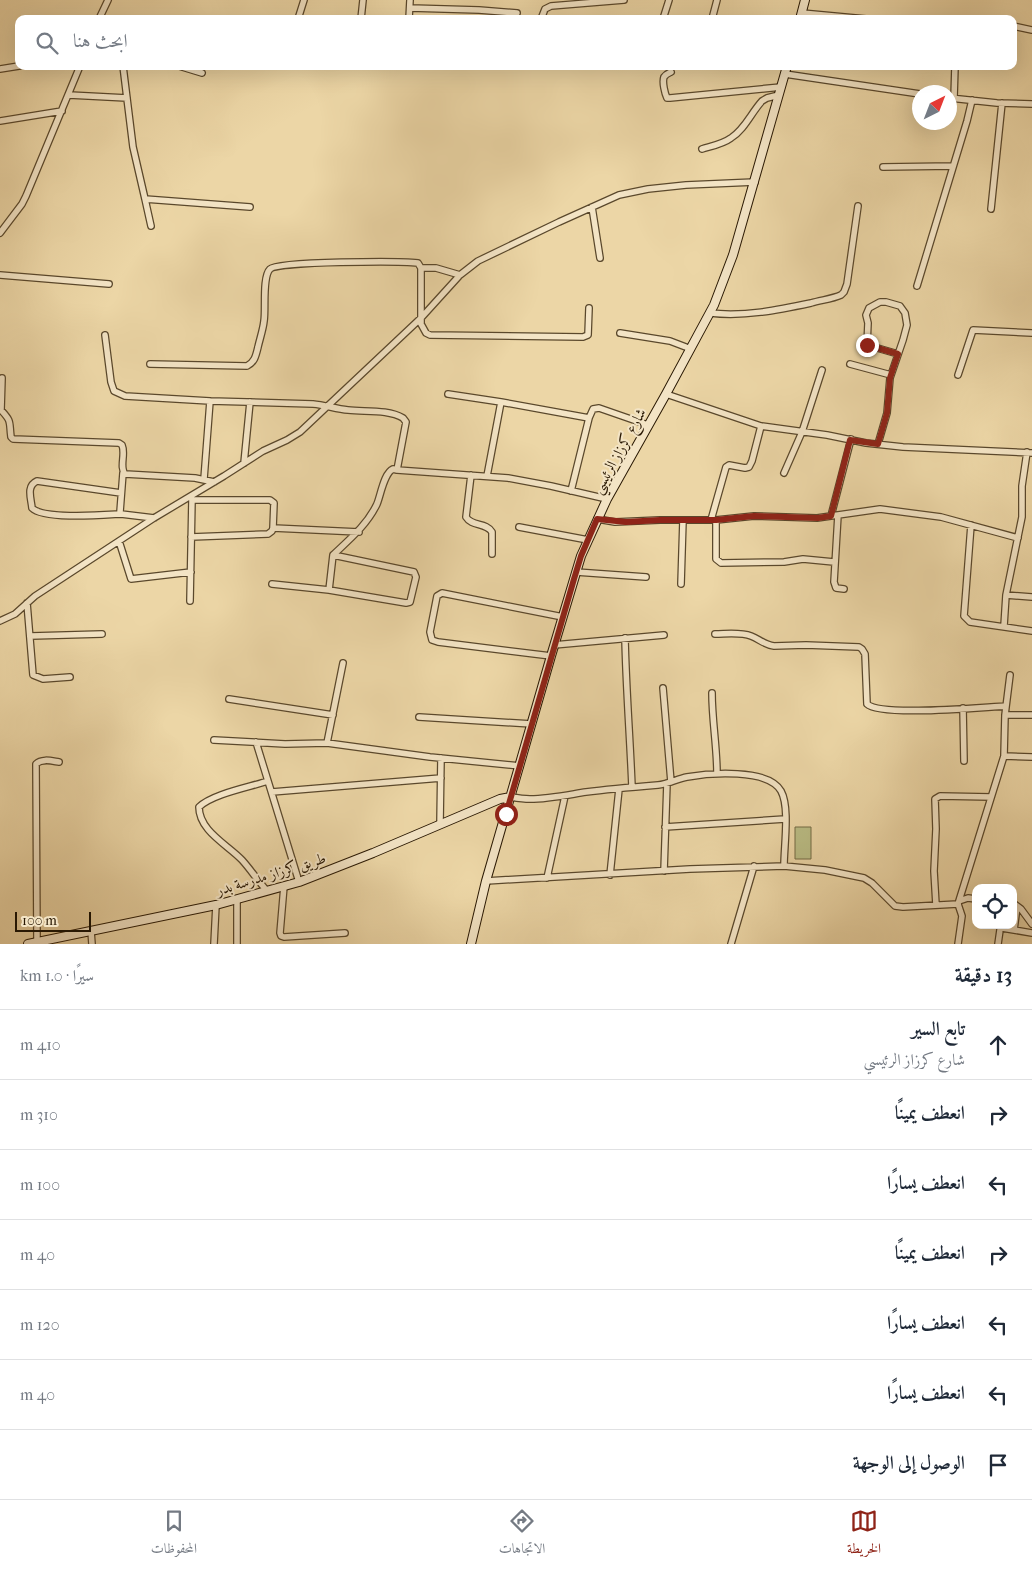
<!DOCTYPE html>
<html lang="ar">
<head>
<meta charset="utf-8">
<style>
	:root { --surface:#fff; --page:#f6f6f7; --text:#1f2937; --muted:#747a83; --line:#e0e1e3; --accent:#8f2418 }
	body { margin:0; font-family:"IM FELL French Canon",Amiri,serif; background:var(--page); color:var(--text); direction:rtl }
	.controls { position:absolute; right:15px; bottom:15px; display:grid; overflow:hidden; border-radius:10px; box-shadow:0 5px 20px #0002 }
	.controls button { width:45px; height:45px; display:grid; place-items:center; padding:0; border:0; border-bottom:1px solid var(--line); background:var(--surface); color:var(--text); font:25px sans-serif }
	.compass { position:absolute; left:912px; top:85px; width:45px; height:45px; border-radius:50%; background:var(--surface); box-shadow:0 5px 20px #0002; rotate:42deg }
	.scale { position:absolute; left:15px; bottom:12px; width:76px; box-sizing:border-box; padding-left:5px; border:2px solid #291803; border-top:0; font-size:14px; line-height:18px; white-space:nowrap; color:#291803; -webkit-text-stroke:4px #f3e4c5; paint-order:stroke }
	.stop { position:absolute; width:15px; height:15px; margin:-11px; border:4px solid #8f2418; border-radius:50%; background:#fff }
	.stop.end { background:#8f2418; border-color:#fff; box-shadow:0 1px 5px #0008 }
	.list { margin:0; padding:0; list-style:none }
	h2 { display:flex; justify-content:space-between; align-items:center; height:65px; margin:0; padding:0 20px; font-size:21px }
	h2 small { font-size:16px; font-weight:400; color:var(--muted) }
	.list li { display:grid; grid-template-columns:32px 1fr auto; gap:15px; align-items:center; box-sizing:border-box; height:70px; padding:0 20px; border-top:1px solid var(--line) }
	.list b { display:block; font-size:19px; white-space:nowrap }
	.list p { margin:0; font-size:16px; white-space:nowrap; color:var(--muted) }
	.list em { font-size:16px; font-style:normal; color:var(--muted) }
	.icon { flex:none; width:28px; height:28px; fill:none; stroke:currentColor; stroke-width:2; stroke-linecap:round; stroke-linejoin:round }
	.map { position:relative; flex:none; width:1032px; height:944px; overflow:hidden; direction:ltr }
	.search { position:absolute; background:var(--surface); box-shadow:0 5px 20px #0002; left:15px; right:15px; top:15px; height:55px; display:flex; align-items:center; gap:12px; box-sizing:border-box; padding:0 18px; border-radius:10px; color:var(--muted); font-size:19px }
	.sheet { height:555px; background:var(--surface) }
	nav { display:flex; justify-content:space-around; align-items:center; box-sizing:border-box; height:70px; border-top:1px solid var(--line); background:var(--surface); font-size:14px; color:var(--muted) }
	nav a { display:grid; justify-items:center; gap:2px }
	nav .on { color:var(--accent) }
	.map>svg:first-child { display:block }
	.green { fill:#babd85; stroke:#726a44 }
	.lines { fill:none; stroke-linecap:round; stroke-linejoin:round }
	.street-casing { stroke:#5a482c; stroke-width:8 }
	.secondary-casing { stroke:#291803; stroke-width:10 }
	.street { stroke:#f3e4c5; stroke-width:5.5 }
	.secondary { stroke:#f3e4c5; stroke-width:8 }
	.route { stroke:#8f2418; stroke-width:6 }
	.labels { text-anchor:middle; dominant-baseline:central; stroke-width:4; stroke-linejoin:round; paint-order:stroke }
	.street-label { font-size:15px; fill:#291803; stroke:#f3e4c5 }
</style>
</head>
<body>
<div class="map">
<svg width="1032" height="944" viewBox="0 0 1032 944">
	<rect width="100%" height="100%" fill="#ecd6a6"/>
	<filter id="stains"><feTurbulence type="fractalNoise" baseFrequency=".004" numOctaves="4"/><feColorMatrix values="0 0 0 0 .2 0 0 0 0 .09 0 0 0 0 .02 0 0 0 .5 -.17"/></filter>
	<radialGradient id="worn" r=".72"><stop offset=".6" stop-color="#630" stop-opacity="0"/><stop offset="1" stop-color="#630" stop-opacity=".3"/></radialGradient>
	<path class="green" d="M795,827H811V859H795Z"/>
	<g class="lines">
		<defs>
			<path id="street" d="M410,8L479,10L517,13
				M802,13L866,19
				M99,19L108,0
				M298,19L304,0
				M361,19L363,0
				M409,19L410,0
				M541,19L545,9L551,6L624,0
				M663,19L669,0
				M712,19L717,0
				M1013,26L1032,30
				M123,66L133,147L145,199L250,207
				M179,66L202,73
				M0,69L19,66
				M671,72C669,73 666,74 664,77C662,82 665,94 667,98H670L781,87
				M785,74L920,94
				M69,95L127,98
				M950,98L997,103L1032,104
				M954,98L955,66
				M0,121L62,111
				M702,149C712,146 723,144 731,138C745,129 751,113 762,101L767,98L779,95
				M883,167L953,166
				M145,199L151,226
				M592,207L600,258
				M991,209L1002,103
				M0,233L22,204L26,196L80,66
				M421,268H436L460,275
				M0,275L109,284
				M917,286L967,121L972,100
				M710,313C744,317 778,310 811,303C821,300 832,299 841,295L844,292L847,284L858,206
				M620,333L670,341L691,349
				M105,335L111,382L114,391L125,396L210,401L313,404C325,405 336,409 348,410C365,412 388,409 403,418L406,422L397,470L393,469C384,473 381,494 377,504C367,525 350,539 333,555L329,590
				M150,364L247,366C255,362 256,355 258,347C260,338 263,330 264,321C266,309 262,277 270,269C278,261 401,261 418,263L421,268V324L426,333L430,335L583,337L588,335L589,308
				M850,364L891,375
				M958,375L973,330L1032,333
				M2,378L1,410C12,422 9,421 11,437L13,439L119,443L122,445C126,454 119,467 125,474L195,478L214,482
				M448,394L501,402L487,476
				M666,394L761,426L827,435L866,443L903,447L1032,453
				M501,402L589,418
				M878,444L887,413L890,378L903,340L907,325L905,313L900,306L886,302H880L869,308L866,315L868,323L867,345L898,354
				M244,463L250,402
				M397,470L508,478L551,486L607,499
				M123,473L120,512L121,514L154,518
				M784,473L802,432L822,370
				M471,475L466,517C472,527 486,522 492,532V554
				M204,479L210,401
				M571,491L589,418L593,409L599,408L648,425
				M121,514C103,515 44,520 32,508C31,498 26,486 37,481L121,493
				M838,515L834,582L836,588L844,589
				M831,516L851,439
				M597,519L615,522L660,520H716L754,516L817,518L880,509L941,517L1018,538
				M711,520L726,467L729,465L745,468L749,467L752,461L761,426
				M716,520V559L721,563L784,562L803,559L834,562
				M971,525L964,616L970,622L1032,631
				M519,527L588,540
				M273,528L359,532
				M191,537L268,534L272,531L273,528L274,503L270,500H192
				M119,541L131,579L191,572
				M576,572L646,577
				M272,584L329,590L406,603L410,602L416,577L414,572L333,555
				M681,584L683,520
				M1006,595L1032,597
				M190,601L192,499
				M27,603L33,675L43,679L70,677
				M0,621L15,614L35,596L154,518L224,476L263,451L287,440L300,432L421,318L460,275L478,261L559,222L619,195L648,189L686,185L755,182
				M1004,626L1006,595L1022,517V486L1027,452
				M715,634C726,634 741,632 751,636C759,639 765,645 774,646L806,645L859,647L862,649L865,654L867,704C880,717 983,707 1006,706
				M31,636L102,634
				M625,638C626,688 630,737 632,787
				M554,645L664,635
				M551,656L438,642L432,640L430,632L437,596L442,593L563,617
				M663,688L671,782
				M712,693C712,720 717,747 717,774
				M229,699L333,715
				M963,708L964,761
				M1005,715H1032
				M419,717L532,724
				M214,740L285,744L327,743L430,757L520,766
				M256,742L299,882
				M327,743L343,663
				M1004,756L1005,715L1010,675
				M272,792L441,778
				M511,797C517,798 523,799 530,799C548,799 567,795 586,792C610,789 634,787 658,785C668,784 677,779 687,777C709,773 768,768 781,791C790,807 784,846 784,866
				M440,824L441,758
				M665,827L785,819
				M664,871L667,783
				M610,875L619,789
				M547,878L565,796
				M486,881L690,869L784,866L825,870L864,878L872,883L895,906L903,907L958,904L1004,756L1032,757
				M284,886L280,933L281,936L284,937L345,933
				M267,891C258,881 251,870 242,860C228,845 199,831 199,807C212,794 250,787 268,781
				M237,899V944
				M959,901L968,898L976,899
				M1013,903L1021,909L1032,924
				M936,905L934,871L936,829L935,799L940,796L991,797
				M1014,930L1017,907
				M91,931L92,944
				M37,942L36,764C42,758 52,761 59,762
				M214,944L216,905
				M731,944L754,866
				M958,944L962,916L958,904
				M998,944L1000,930L1002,928L1032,933"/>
			<path id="secondary" d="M800,19L805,0
				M28,944L216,905L299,882L373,853L500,799L511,797
				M471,944L486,881L551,656L581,556L607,499L666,394L714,305L733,255L787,66"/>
		</defs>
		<use href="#street" class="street-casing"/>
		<use href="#secondary" class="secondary-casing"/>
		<use href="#street" class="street"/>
		<use href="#secondary" class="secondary"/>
	</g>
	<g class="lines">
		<path class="route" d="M506,814L574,579L581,556L597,519L626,522L660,520H716L754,516L818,518L831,516L850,440L878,444L887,413L890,378L898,354L867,345"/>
	</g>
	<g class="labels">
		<g class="street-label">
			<text transform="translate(619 451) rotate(-61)">شارع كرزاز الرئيسي</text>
			<text transform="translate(271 874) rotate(-17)">طريق كرزاز مدرسة بدر</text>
		</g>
	</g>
	<rect width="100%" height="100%" filter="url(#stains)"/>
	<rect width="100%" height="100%" fill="url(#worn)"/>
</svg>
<div class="controls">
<button><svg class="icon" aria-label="locate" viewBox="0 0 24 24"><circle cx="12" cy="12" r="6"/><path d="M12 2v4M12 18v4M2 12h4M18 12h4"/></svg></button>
</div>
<svg class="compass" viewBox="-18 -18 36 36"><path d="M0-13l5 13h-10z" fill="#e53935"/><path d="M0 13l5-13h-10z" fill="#747a83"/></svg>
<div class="scale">100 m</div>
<div class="stop" style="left:506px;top:814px"></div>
<div class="stop end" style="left:867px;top:345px"></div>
<div class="search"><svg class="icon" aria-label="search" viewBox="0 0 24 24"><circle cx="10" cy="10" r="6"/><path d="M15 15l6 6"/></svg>ابحث هنا</div>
</div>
<section class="sheet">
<h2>13 دقيقة<small>سيرًا · 1.0 km</small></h2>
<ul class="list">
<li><svg class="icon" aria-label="ahead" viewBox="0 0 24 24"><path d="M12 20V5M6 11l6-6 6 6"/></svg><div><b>تابع السير</b><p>شارع كرزاز الرئيسي</p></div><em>410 m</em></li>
<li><svg class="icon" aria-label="right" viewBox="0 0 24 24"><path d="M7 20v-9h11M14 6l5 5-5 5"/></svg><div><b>انعطف يمينًا</b></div><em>310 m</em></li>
<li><svg class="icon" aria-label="left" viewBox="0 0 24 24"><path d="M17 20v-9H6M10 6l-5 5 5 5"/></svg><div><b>انعطف يسارًا</b></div><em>100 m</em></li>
<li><svg class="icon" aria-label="right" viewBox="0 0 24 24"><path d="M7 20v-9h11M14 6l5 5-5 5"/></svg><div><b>انعطف يمينًا</b></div><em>40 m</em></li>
<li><svg class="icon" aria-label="left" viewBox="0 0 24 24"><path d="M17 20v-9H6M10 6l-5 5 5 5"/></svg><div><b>انعطف يسارًا</b></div><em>120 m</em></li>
<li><svg class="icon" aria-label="left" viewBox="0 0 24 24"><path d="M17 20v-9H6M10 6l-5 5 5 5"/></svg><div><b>انعطف يسارًا</b></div><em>40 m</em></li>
<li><svg class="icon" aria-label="arrive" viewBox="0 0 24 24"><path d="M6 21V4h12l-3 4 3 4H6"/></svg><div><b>الوصول إلى الوجهة</b></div></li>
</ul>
</section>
<nav>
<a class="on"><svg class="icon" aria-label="map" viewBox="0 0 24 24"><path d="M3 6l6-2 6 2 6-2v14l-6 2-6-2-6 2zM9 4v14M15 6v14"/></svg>الخريطة</a>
<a><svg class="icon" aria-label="directions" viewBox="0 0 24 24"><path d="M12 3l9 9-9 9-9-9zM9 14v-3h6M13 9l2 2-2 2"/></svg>الاتجاهات</a>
<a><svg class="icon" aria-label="saved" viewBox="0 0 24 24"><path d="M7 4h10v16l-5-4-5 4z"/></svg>المحفوظات</a>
</nav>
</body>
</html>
